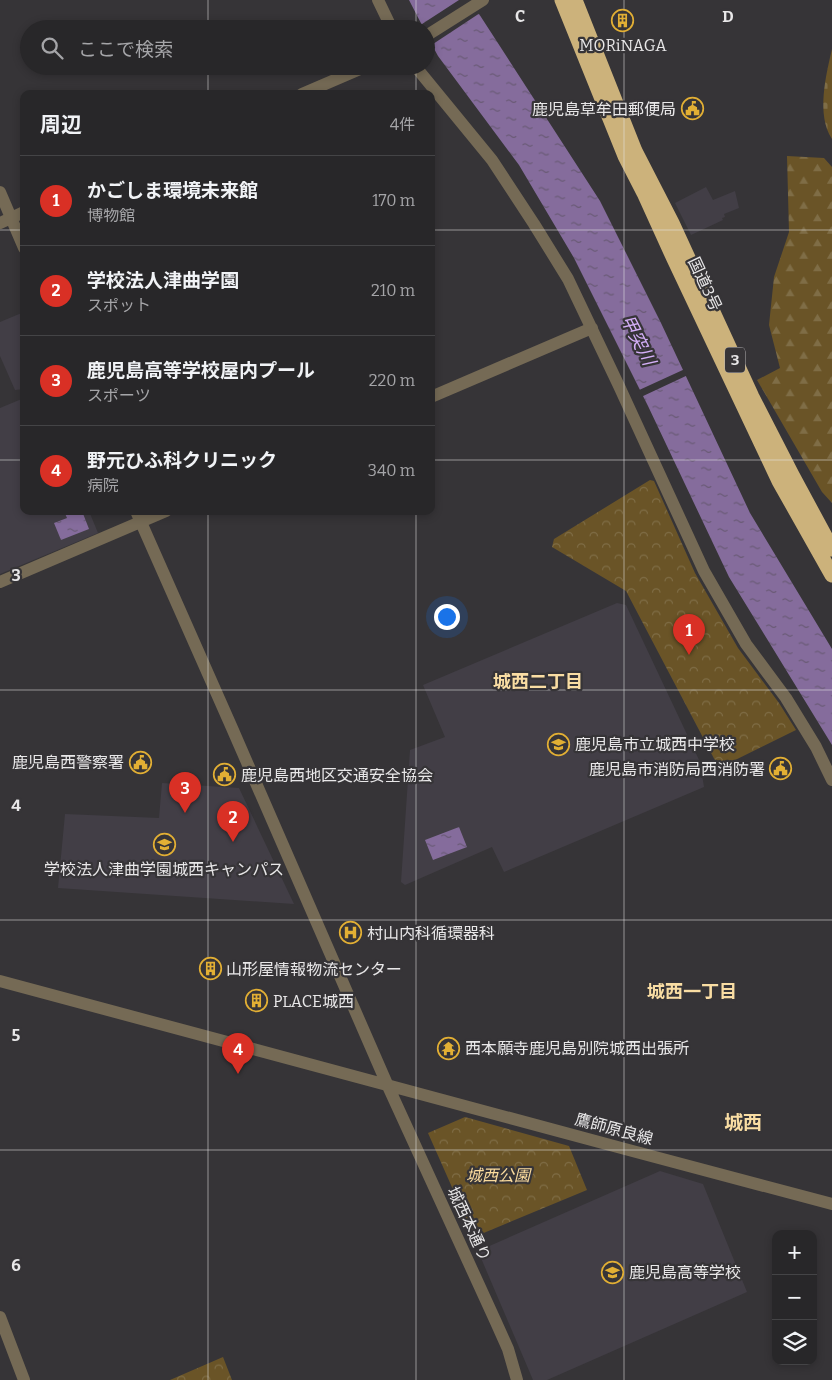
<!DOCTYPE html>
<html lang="ja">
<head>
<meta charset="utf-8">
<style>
	:root { --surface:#282729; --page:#343335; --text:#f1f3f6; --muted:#a5a5a8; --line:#444446; --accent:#d93025 }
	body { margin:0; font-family:Bitter,"Noto Sans JP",serif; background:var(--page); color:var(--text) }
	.controls { position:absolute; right:15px; bottom:15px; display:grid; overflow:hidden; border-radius:10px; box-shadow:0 2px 8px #0003 }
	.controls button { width:45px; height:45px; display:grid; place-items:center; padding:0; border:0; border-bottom:1px solid var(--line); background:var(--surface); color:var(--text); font:25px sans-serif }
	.you { position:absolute; left:446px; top:616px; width:18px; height:18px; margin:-12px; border:4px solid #fff; border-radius:50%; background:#1a73e8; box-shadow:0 0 0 8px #1a73e833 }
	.badge { display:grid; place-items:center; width:32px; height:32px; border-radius:50%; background:var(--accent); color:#fff; font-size:16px; font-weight:700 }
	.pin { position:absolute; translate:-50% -41px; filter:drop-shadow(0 1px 2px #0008) }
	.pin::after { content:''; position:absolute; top:26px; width:18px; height:15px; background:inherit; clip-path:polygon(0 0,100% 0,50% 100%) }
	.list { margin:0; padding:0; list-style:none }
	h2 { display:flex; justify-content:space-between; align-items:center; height:65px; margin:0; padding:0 20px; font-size:21px }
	h2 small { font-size:16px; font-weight:400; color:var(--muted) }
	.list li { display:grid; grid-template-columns:32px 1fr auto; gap:15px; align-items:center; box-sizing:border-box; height:90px; padding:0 20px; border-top:1px solid var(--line) }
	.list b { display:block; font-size:19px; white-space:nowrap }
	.list p { margin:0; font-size:16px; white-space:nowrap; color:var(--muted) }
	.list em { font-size:16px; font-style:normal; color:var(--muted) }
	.icon { flex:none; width:28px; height:28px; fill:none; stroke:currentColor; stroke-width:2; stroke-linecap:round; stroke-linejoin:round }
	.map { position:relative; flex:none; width:832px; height:1380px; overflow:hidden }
	.search { position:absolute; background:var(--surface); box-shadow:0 2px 8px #0003; left:20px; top:20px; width:415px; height:55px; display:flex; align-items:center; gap:12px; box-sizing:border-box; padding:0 18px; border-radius:28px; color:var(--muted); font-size:19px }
	.panel { position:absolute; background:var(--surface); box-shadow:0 2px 8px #0003; left:20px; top:90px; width:415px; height:425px; border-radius:10px }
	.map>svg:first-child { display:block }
	.built { fill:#423e46 }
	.forest { fill:url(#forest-firs) }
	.cemetery { fill:url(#cemetery-stones) }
	.park { fill:url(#park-crowns) }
	.water { fill:url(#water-ripples) }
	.pier { fill:#363437 }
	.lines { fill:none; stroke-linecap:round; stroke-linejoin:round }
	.minor { stroke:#756a55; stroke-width:12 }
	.highway { stroke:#ccb27b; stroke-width:15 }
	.grid { fill:none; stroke:#e8e7e8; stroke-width:1; stroke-opacity:0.55 }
	.labels { text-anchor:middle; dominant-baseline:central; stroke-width:4.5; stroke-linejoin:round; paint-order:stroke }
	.shield { fill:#363437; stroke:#b3b1b3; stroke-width:1 }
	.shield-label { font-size:15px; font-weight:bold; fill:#e8e7e8 }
	.poi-label { font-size:16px; fill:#e8e7e8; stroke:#363437; text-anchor:start }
	.street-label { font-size:16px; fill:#e8e7e8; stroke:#363437 }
	.park-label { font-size:16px; font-style:italic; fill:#fadb9d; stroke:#363437 }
	.water-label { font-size:18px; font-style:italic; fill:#d4aff7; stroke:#363437 }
	.neighbourhood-label { font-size:18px; font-weight:bold; fill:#f9dda3; stroke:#363437 }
	.quarter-label { font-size:19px; font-weight:bold; fill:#f9dda3; stroke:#363437 }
	.grid-label { font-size:16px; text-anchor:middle; font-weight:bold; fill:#e8e7e8; stroke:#363437; stroke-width:4.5; stroke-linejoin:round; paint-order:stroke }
</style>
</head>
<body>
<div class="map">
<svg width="832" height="1380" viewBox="0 0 832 1380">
	<defs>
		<pattern id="forest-firs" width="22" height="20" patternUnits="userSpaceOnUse" patternTransform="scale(1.25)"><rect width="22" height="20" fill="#6a5427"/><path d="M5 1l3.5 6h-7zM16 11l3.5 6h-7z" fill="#7f6d46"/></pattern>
		<pattern id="cemetery-stones" width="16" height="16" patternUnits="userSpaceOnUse" patternTransform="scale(1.25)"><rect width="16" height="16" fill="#6a5427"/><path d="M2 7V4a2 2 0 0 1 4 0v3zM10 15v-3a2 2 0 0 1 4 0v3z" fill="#7f6d46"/></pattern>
		<pattern id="park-crowns" width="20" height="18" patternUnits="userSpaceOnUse" patternTransform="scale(1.25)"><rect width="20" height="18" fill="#6a5427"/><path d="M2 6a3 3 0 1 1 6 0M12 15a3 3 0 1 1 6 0" fill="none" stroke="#7f6d46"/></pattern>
		<pattern id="water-ripples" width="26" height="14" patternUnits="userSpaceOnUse" patternTransform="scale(1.25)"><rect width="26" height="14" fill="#856c9c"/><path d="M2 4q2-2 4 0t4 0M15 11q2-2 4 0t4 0" fill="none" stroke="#695a75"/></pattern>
	</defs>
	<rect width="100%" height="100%" fill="#363437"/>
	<path class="built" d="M706,187L713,200L735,191L739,208L724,214L725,217L722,218L723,220L691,235L675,203Z
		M24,312V389L15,390L0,356V322Z
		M24,398V511H89L98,533L0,574V408Z
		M617,603L626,605L700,762L704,787L504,872L492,847L405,885L401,882L410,750L445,737L423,685Z
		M162,783L239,788L294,904L58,888L65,814L159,818Z
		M660,1171L703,1184L747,1292L547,1380H533L478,1251Z"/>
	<path class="forest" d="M787,156L824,158L832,167V503L822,492L757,380L780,368L769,325L774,277L789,232Z"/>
	<path class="cemetery" d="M832,49V139C816,115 826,75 832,49Z"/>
	<path class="park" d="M650,480L654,481L695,573L738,648L779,703L796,730L719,768L626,591L552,547L554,539Z
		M465,1117L569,1146L587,1190L474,1237L428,1133Z
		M223,1357L232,1380H170Z"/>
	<path class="water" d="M409,0H470L600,201L661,323L750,513L832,649V745L729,577L648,406L574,258L519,165L438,56L426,34V29H424Z
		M64,511H82L89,529L61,540L54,523L67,518Z
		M459,827L467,847L433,860L425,840Z"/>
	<path class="pier" d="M459,0H473L482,13H480L430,46L426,39V29H421L419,26Z
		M685,369L688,375L641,397L637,391Z"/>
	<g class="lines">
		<path class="minor" d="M378,0L392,29
			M426,36L483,0
			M415,66L492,160L534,224L568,279L619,386L704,571L746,644L786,698L816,747L832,780
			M302,94L367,66
			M0,192L24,248
			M0,223L24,212
			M431,397L592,328
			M136,511L232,728L387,1084L495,1320L508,1349L517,1380
			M0,582L166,511
			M0,981L625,1149L832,1204
			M0,1317L24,1380"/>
		<path class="highway" d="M562,0L625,156L644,193L674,259L779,481L832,575
			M575,0L635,151L672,223L752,397L792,475L832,549"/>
	</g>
	<path class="grid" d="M208,0V29M416,0V29M624,0V1380M208,66V94M416,66V94M0,230H24M431,230H832M0,460H24M431,460H832M208,511V1380M416,511V1380M0,690H832M0,920H832M0,1150H832"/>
	<defs>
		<symbol id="building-ring" viewBox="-11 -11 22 22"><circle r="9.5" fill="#363437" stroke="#e2af34" stroke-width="1.5"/><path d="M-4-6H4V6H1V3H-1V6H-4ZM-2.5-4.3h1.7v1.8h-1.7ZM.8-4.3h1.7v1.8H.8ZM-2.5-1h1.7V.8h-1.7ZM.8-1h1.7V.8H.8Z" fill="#e2af34"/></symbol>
		<symbol id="civic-ring" viewBox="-11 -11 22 22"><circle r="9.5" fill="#363437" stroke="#e2af34" stroke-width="1.5"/><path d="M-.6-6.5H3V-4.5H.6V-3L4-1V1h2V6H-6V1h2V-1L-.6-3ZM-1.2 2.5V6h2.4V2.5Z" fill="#e2af34"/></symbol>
		<symbol id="school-ring" viewBox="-11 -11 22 22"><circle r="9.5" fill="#363437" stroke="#e2af34" stroke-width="1.5"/><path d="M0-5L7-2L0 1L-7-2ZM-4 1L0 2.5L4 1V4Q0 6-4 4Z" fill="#e2af34"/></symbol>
		<symbol id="hospital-ring" viewBox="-11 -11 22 22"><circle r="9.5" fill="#363437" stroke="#e2af34" stroke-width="1.5"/><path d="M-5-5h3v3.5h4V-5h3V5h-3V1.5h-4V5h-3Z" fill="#e2af34"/></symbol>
		<symbol id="temple-ring" viewBox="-11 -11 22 22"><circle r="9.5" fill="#363437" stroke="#e2af34" stroke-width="1.5"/><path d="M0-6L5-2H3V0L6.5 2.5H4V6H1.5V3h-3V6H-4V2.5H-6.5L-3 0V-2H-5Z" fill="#e2af34"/></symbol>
	</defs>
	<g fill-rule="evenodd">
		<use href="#building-ring" x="610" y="8" width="25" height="25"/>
		<use href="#civic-ring" x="680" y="96" width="25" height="25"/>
		<use href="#school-ring" x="546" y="732" width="25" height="25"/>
		<use href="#civic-ring" x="128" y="750" width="25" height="25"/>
		<use href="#civic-ring" x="768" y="756" width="25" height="25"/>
		<use href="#civic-ring" x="212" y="762" width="25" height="25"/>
		<use href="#school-ring" x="152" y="832" width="25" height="25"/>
		<use href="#hospital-ring" x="338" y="920" width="25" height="25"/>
		<use href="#building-ring" x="198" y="956" width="25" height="25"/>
		<use href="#building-ring" x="244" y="988" width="25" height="25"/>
		<use href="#temple-ring" x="436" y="1036" width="25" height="25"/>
		<use href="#school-ring" x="600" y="1260" width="25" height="25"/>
	</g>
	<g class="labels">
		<rect class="shield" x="725" y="347.5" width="20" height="25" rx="4"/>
		<g class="shield-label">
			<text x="735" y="360">3</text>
		</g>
		<g class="poi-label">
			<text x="623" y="45" text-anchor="middle">MORiNAGA</text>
			<text x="676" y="109" text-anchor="end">鹿児島草牟田郵便局</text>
			<text x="575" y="744">鹿児島市立城西中学校</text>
			<text x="124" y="762" text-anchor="end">鹿児島西警察署</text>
			<text x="765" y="769" text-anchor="end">鹿児島市消防局西消防署</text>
			<text x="241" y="775">鹿児島西地区交通安全協会</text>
			<text x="164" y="869" text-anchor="middle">学校法人津曲学園城西キャンパス</text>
			<text x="367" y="933">村山内科循環器科</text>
			<text x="226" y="969">山形屋情報物流センター</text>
			<text x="273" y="1001">PLACE城西</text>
			<text x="465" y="1048">西本願寺鹿児島別院城西出張所</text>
			<text x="629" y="1272">鹿児島高等学校</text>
		</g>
		<g class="street-label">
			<text transform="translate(705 284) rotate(65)">国道3号</text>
			<text transform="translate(614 1129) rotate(15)">鷹師原良線</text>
			<text transform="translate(469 1224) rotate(65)">城西本通り</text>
		</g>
		<g class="park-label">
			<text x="498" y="1175">城西公園</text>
		</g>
		<g class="water-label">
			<text transform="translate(638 340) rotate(63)">甲突川</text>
		</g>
		<g class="neighbourhood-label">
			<text x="538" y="682">城西二丁目</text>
			<text x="692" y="992">城西一丁目</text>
		</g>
		<g class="quarter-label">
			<text x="743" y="1122">城西</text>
		</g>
	</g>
	<g class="grid-label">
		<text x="520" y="22">C</text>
		<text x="728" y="22">D</text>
		<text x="16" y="581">3</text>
		<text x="16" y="811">4</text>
		<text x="16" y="1041">5</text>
		<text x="16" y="1271">6</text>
	</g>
</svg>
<div class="controls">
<button>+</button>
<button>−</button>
<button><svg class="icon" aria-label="layers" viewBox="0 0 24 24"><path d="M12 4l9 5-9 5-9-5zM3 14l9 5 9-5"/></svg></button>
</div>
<div class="you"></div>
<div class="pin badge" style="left:689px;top:655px">1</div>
<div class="pin badge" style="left:233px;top:842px">2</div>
<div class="pin badge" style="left:185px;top:813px">3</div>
<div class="pin badge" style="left:238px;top:1074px">4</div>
<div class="search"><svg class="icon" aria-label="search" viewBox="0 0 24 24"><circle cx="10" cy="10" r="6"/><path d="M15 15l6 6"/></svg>ここで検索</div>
<section class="panel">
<h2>周辺<small>4件</small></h2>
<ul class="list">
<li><span class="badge">1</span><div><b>かごしま環境未来館</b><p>博物館</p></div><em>170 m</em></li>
<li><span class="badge">2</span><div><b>学校法人津曲学園</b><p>スポット</p></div><em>210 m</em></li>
<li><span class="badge">3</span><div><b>鹿児島高等学校屋内プール</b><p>スポーツ</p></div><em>220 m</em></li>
<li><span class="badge">4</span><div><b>野元ひふ科クリニック</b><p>病院</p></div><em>340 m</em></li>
</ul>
</section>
</div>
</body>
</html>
